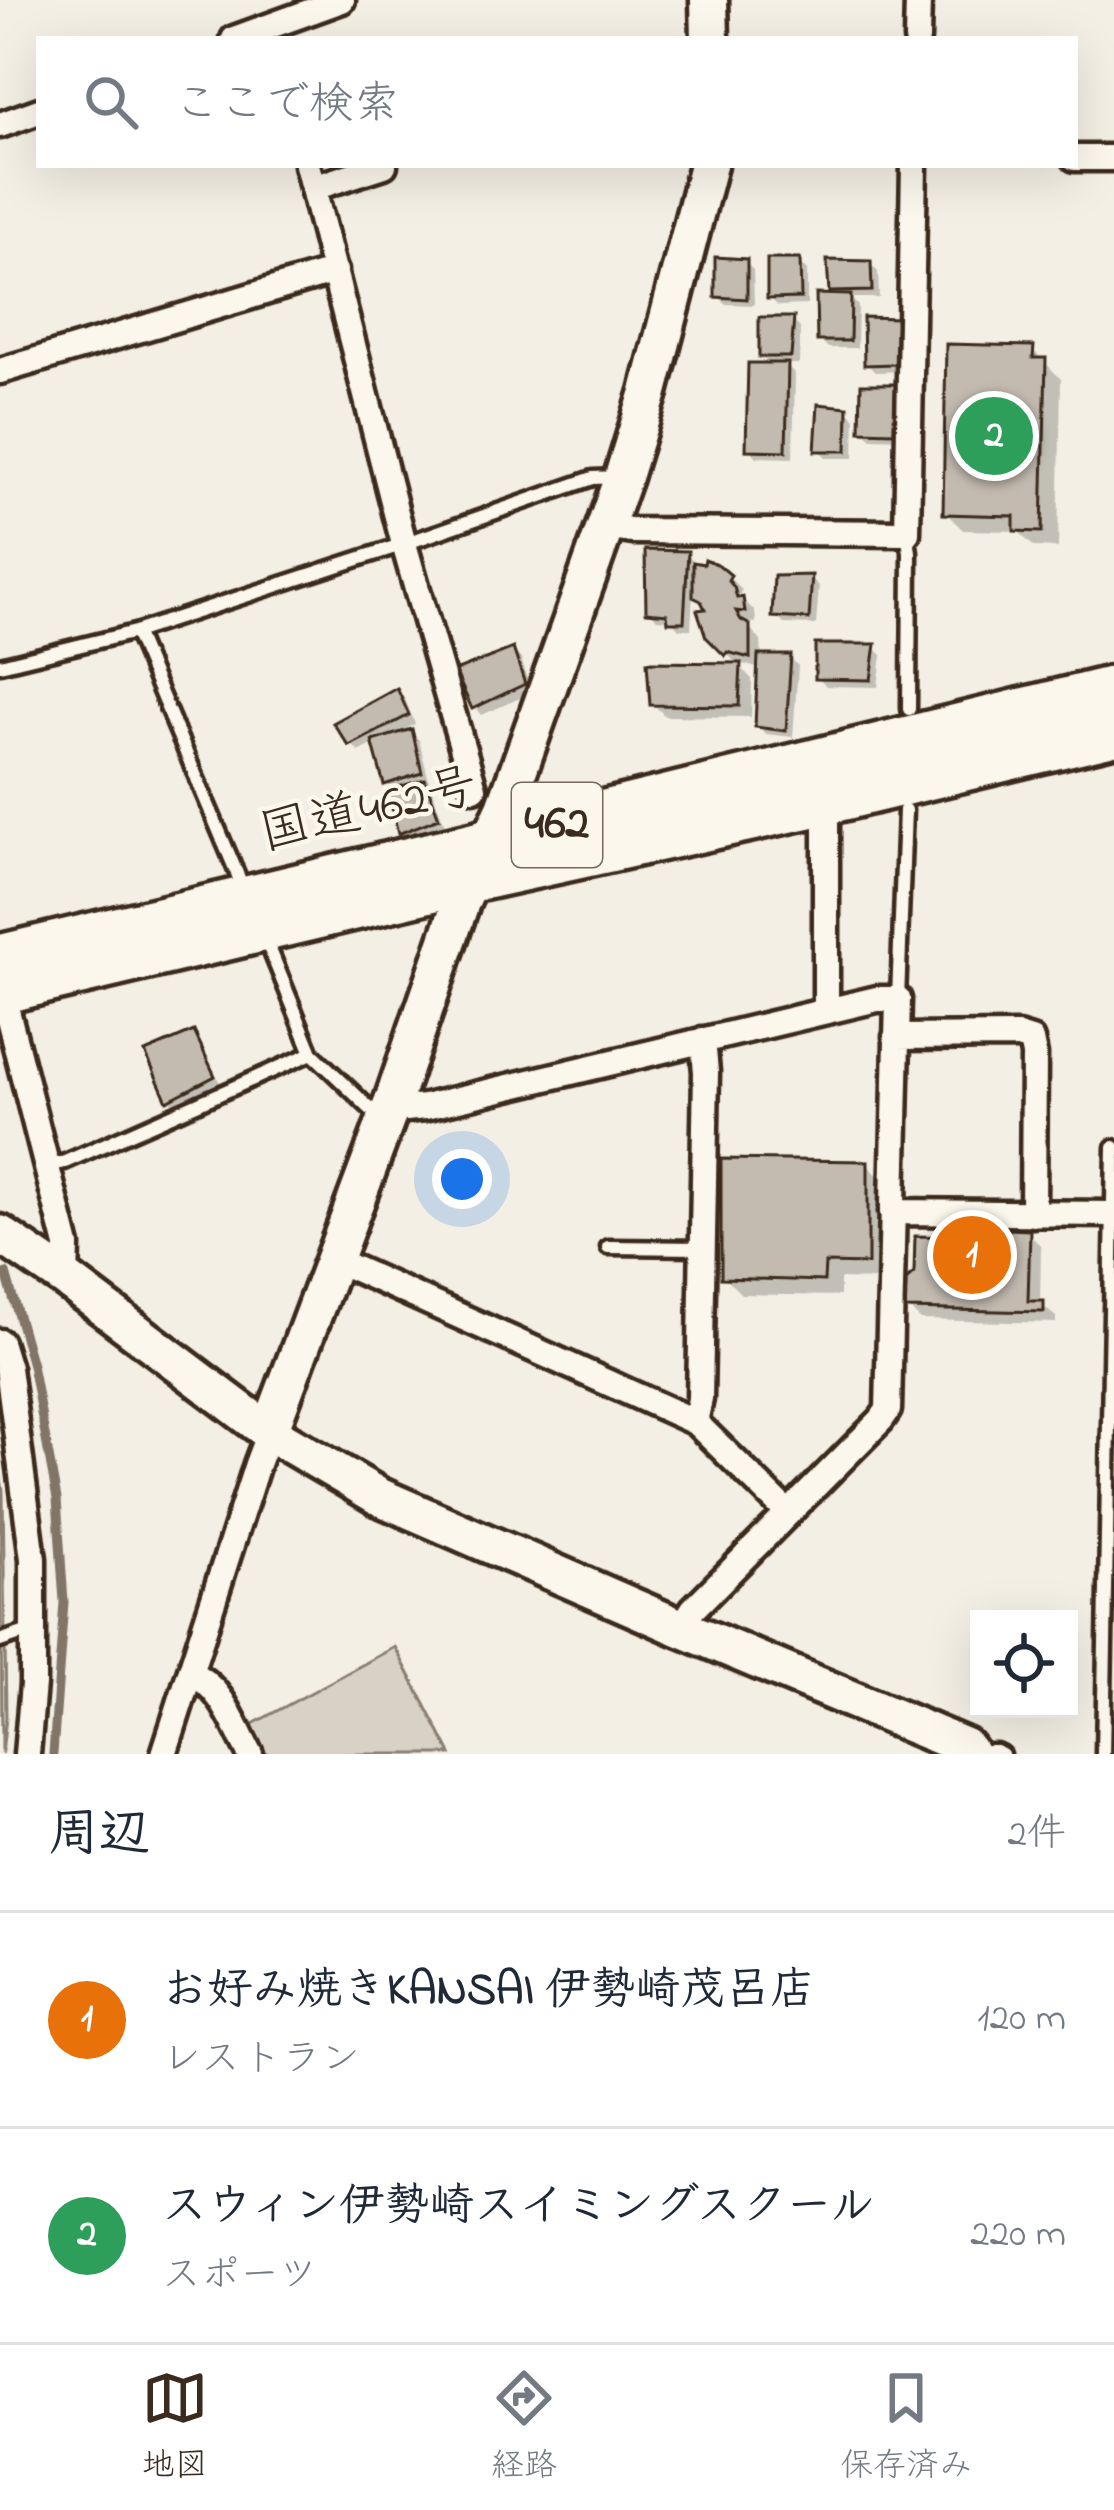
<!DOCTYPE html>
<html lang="ja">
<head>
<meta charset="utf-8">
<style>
	:root { --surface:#fff; --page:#f6f6f7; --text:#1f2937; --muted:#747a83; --line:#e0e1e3; --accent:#3b2a1e }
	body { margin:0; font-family:"Indie Flower","Klee One",sans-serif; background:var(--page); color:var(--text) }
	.controls { position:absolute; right:36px; bottom:36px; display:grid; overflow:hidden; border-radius:0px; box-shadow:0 12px 48px #0002 }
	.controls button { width:108px; height:108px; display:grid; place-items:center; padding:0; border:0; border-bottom:3px solid var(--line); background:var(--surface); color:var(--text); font:60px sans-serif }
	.you { position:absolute; left:462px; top:1179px; width:42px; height:42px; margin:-30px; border:9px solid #fff; border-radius:50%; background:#1a73e8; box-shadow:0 0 0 18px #1a73e833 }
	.badge { display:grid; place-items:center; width:78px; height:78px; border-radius:50%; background:var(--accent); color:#fff; font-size:39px; font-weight:700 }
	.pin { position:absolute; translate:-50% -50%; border:6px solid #fff; box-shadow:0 3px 12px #0006 }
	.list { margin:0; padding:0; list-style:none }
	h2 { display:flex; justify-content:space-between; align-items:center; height:156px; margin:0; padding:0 48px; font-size:51px }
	h2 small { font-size:39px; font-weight:400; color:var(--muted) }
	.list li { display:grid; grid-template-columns:78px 1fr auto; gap:36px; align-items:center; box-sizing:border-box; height:216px; padding:0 48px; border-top:3px solid var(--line) }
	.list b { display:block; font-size:45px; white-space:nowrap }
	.list p { margin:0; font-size:39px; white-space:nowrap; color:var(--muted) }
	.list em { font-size:39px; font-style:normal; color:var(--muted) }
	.icon { flex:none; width:66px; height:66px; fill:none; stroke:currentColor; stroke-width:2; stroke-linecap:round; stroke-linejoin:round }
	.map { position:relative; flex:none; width:1114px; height:1754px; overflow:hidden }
	.search { position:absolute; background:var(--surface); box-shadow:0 12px 48px #0002; left:36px; right:36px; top:36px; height:132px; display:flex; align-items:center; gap:30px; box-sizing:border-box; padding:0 42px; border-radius:0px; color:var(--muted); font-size:45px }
	.sheet { height:588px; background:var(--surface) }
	nav { display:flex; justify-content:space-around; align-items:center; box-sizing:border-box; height:168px; border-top:3px solid var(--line); background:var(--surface); font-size:33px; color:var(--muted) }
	nav a { display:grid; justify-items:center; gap:6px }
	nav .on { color:var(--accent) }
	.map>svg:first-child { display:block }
	.green { fill:#d8d1c6; stroke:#8a7e72; stroke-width:3 }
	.shadow { fill:#0003 }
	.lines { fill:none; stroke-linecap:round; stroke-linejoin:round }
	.stream { stroke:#817468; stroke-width:9 }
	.building { fill:#c3bbb0; stroke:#3b2a1e; stroke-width:3 }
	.lane-casing { stroke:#3b2a1e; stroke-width:21 }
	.street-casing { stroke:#3b2a1e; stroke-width:33 }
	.secondary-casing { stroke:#3b2a1e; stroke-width:45 }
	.highway-casing { stroke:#3b2a1e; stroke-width:54 }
	.lane { stroke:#fbf7ec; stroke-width:12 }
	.street { stroke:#fbf7ec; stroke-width:24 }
	.secondary { stroke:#fbf7ec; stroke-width:36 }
	.highway { stroke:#fbf7ec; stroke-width:45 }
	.labels { text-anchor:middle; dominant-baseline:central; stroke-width:9; stroke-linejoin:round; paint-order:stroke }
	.shield { fill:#fbf7ec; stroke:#75685c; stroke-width:3 }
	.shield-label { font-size:48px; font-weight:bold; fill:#3b2a1e }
	.street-label { font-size:51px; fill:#3b2a1e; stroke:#fbf7ec }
</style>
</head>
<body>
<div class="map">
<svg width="1114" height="1754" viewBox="0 0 1114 1754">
	<rect width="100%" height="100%" fill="#f3efe4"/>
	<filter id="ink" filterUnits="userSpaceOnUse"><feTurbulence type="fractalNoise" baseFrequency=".00833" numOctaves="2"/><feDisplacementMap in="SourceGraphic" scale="24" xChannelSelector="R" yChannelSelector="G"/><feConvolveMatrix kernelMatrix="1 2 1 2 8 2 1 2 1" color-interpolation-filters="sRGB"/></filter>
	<g filter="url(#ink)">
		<path class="green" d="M0,1473L3,1491L6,1717L2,1754Z
			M395,1647L451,1754H264L249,1726Z"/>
		<path class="shadow" d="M745,262L753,270L754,305L726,304L718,296Z
			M798,262L807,271V305L778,306L770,298Z
			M870,264L878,272L879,298H851L858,306L857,348H828L820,340L839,298L831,290Z
			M792,320L800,328L799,364H785L795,374L793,458L757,457L749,449L772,366L762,356Z
			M896,321L904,330L903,371L875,372L867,364Z
			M1032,349L1061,379L1058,548L1034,547L1018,531L963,530L946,513Z
			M894,387L903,395L901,439L872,438L863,430Z
			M847,410L855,418L854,458H827L819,450Z
			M687,554L695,562L718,567L742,590L739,595L755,612L756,623L745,622L761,641L762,658H790L798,666L793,737L766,734L758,725L761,669L735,662L709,636L707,607L693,592L691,629H679L671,620L657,619L649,610Z
			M811,578L819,586L816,625L784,624L775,615Z
			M874,647L882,655L878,687L826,686L818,678Z
			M513,651L521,659L531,693L482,715L474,707Z
			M739,666L752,679L751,717L665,716L652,703Z
			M397,691L405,699L415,724L407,728L419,740L429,781L424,783L432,790L445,826L409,841L401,833L394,791L387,784L376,743L359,752L351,744Z
			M193,1035L201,1043L221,1085L177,1107L169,1099Z
			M867,1164L884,1182V1280L840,1279V1296L741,1294L724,1277Z
			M1028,1233L1041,1246L1040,1304L1056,1317V1323L921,1320L908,1308Z"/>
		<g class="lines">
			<path class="stream" d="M6,1273L32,1365L57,1499L64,1602L53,1754"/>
		</g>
		<path class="building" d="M715,257L747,259V299L715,297Z
			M767,259H800L801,298L767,299Z
			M827,260L871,261L872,291L829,292Z
			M816,294L851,295L850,341H817Z
			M759,317H794L791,357H759Z
			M863,317L898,318L896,364L864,365Z
			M946,344L1034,346L1033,358H1046L1042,532L1014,531V516L943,514Z
			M748,363H788L786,451L746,450Z
			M861,384H896L894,432L860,431Z
			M818,404L848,407L847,451H815Z
			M645,550L688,551L684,622H668L667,614L646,612Z
			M705,559L719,565L731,575L728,580L734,587L737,598L743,597L745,612L736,611L741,620L750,625V658L727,652L725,656L706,637L697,610L705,609L701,601L693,597V562L704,564Z
			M812,575L809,619L772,617L774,576Z
			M815,644H876L871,680L815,679Z
			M513,648L525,684L472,709L455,671Z
			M758,655H791L786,731L755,727Z
			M647,662L741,663L739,706L650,705Z
			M397,688L409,715L349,746L333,723Z
			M412,729L422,773L384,785L372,741Z
			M425,779L439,818L398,834L388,790Z
			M194,1031L215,1076L167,1101L145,1052Z
			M721,1159L868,1161V1264L825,1263L824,1281L721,1278Z
			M1007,1229L1030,1230L1028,1301H1044V1312L905,1309L906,1280L914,1273L915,1236L1006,1238Z"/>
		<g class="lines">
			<defs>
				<path id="lane" d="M907,533L910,552L909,709
					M135,632L244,890
					M0,665L135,632L404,544L593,478L617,477
					M264,935L312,1053L383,1121
					M898,999L905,810
					M46,1166L65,1162L312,1053
					M608,1247L702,1248
					M0,1641L32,1630
					M974,1751H996L1002,1754
					M1103,1754L1114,1147"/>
				<path id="street" d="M234,39L342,0
					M917,39L918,0
					M0,125L39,111
					M1075,158H1114
					M307,165L404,544L474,788
					M313,188L384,165
					M0,371L335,271
					M605,527L633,531L907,533L914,165
					M823,802L826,824V1011
					M2,991L67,1246L66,1279
					M896,1037L1018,1036L1031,1040L1034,1055L1033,1214
					M392,1104L406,1109L425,1107L877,999H898L888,1410L881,1420L693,1609L681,1628
					M892,1212L1113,1214
					M333,1259L695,1422L787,1512
					M0,1342L8,1368L33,1559V1684L27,1754
					M695,1422L700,1399L706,1072L703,1040
					M190,1673C222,1686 234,1725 250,1754
					M164,1754L257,1464L269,1432"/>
				<path id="secondary" d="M709,0L710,39
					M0,1234L66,1279L269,1432L378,1496L681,1628L965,1747L970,1754
					M269,1432L392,1104L461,902L505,808L623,477L649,392L708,165"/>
				<path id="highway" d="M0,958L491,841L1114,689
					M0,991L472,879L823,802L1114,732"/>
			</defs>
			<use href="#lane" class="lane-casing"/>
			<use href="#street" class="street-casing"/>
			<use href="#secondary" class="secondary-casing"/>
			<use href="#highway" class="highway-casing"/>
			<use href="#lane" class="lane"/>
			<use href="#street" class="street"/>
			<use href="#secondary" class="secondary"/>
			<use href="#highway" class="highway"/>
		</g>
	</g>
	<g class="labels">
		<rect class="shield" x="512" y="783" width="90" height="84" rx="9"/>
		<g class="shield-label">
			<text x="557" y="825">462</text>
		</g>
		<g class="street-label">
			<text transform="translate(369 812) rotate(-13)">国道462号</text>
		</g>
	</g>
</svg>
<div class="controls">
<button><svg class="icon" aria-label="locate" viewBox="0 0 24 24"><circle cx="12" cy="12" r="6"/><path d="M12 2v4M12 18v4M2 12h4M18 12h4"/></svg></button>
</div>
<div class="you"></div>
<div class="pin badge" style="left:972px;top:1255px;background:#e8710a">1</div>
<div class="pin badge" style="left:994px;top:436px;background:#2e9e5b">2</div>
<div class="search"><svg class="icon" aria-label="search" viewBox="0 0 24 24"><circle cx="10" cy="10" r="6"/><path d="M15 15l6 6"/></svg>ここで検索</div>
</div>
<section class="sheet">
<h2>周辺<small>2件</small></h2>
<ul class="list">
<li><span class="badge" style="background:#e8710a">1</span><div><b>お好み焼きKANSAI 伊勢崎茂呂店</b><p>レストラン</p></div><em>120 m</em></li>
<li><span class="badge" style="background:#2e9e5b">2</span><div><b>スウィン伊勢崎スイミングスクール</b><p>スポーツ</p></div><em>220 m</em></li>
</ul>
</section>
<nav>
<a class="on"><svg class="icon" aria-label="map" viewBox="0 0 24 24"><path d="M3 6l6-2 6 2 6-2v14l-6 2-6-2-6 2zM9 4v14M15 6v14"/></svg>地図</a>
<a><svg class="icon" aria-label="directions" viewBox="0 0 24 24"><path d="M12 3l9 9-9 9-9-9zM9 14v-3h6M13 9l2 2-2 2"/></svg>経路</a>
<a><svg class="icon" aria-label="saved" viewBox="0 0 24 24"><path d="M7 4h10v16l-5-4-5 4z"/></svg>保存済み</a>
</nav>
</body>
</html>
